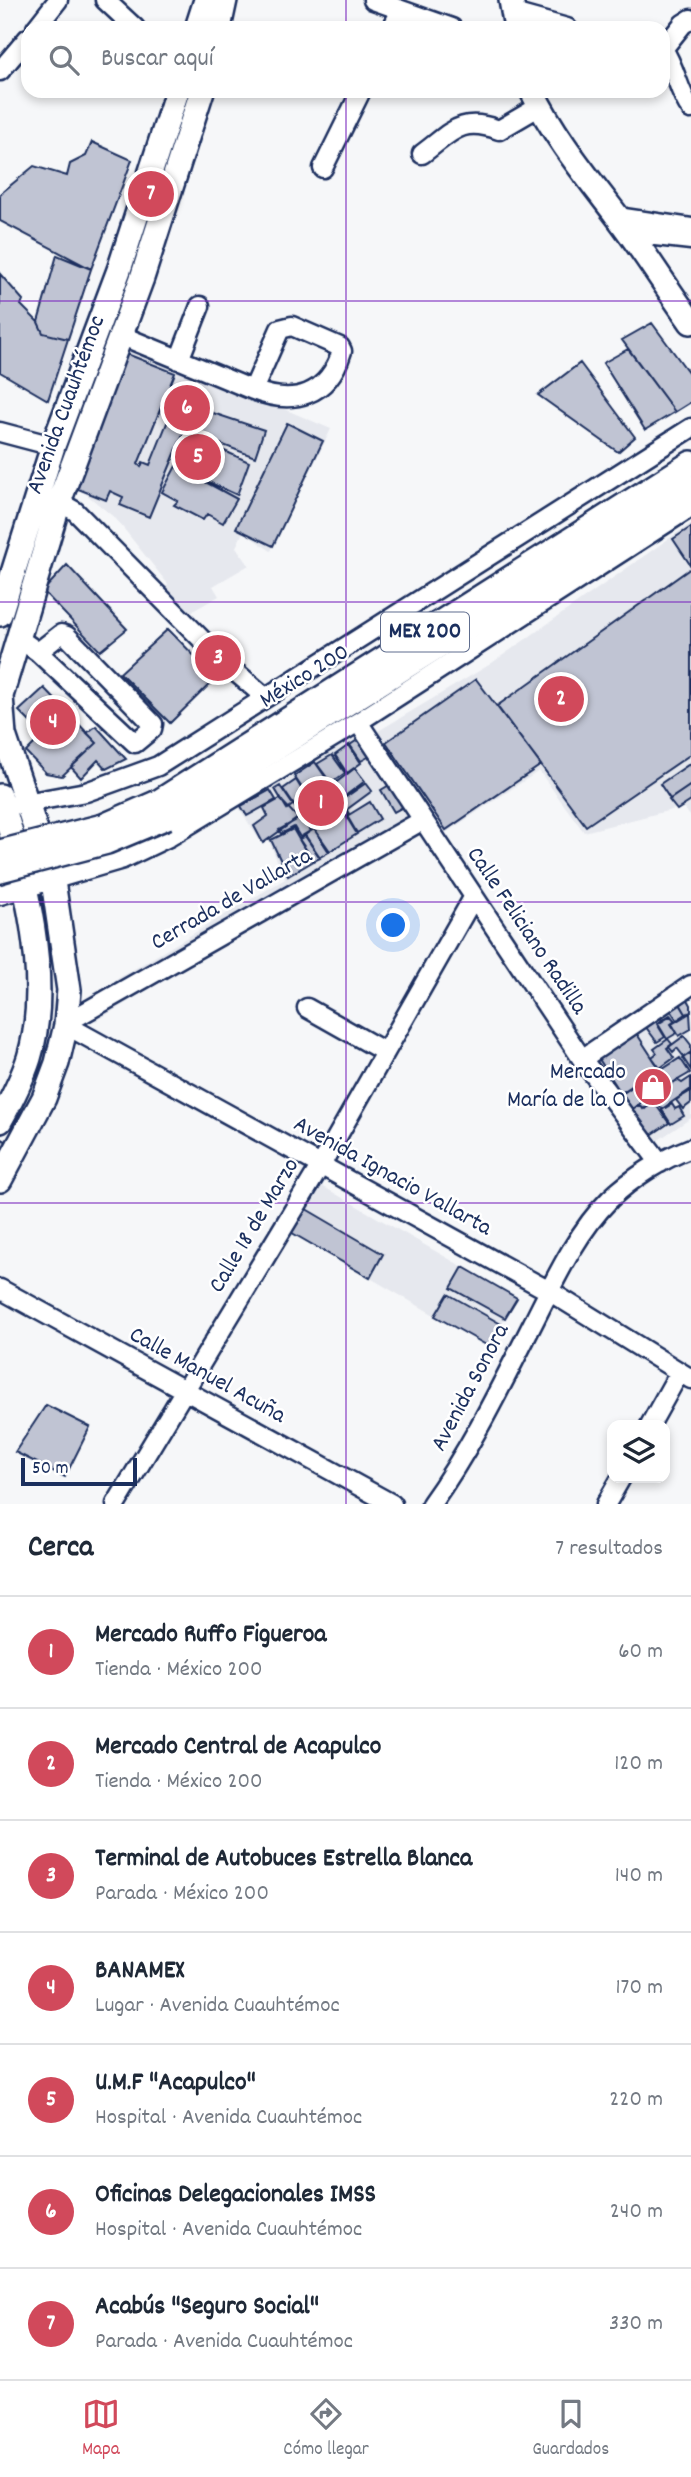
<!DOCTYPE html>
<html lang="es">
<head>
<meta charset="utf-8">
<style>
	:root { --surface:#fff; --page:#f6f6f7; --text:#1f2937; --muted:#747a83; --line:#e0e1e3; --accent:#d1495b }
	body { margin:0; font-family:Dekko,sans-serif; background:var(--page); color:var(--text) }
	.controls { position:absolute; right:21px; bottom:21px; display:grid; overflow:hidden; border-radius:14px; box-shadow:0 4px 10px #0003 }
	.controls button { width:63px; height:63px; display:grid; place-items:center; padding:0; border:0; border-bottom:2px solid var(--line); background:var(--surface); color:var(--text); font:35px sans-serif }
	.scale { position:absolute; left:21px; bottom:18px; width:116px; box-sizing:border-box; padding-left:7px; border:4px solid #1b2f5e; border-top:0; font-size:19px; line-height:24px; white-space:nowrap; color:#1b2f5e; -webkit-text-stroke:5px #fff; paint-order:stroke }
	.you { position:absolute; left:394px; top:926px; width:24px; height:24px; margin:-18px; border:5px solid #fff; border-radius:50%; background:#1a73e8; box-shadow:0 0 0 10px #1a73e833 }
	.badge { display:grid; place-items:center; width:46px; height:46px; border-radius:50%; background:var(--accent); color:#fff; font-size:23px; font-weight:700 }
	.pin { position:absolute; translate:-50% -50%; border:4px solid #fff; box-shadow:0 2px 7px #0006 }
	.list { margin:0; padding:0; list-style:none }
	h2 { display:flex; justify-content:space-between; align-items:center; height:91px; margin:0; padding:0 28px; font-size:30px }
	h2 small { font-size:23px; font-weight:400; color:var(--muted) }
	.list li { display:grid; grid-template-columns:46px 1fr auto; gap:21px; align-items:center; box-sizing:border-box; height:112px; padding:0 28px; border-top:2px solid var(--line) }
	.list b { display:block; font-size:26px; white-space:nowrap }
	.list p { margin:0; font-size:23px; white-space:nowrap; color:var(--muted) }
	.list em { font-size:23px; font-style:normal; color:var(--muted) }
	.icon { flex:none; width:38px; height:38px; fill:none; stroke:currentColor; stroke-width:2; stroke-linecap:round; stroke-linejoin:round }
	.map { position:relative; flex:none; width:691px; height:1504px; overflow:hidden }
	.search { position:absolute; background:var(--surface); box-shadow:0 4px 10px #0003; left:21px; right:21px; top:21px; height:77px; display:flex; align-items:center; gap:18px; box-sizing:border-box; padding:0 24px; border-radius:21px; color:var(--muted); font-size:26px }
	.sheet { height:875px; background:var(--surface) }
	nav { display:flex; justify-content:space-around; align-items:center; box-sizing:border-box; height:98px; border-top:2px solid var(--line); background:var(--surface); font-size:19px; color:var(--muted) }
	nav a { display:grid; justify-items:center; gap:4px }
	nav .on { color:var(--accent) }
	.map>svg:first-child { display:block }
	.built { fill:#e6e8ee }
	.building { fill:#c0c4d3; stroke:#1b2f5e; stroke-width:2 }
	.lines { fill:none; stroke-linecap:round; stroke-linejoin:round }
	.minor-casing { stroke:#1b2f5e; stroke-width:23 }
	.major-casing { stroke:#1b2f5e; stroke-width:28 }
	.minor { stroke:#fff; stroke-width:18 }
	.major { stroke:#fff; stroke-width:23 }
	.major-bridge-casing { stroke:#1b2f5e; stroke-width:28; stroke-linecap:butt }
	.major-bridge { stroke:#fff; stroke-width:23 }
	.grid { fill:none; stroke:#7b2cbf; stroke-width:2; stroke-opacity:0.55 }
	.labels { text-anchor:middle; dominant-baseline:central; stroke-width:5; stroke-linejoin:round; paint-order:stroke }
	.shield { fill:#fff; stroke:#5f6d8e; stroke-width:2 }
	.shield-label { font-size:23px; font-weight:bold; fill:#1b2f5e }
	.street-label { font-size:24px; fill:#1b2f5e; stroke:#fff }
	.poi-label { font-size:24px; fill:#1b2f5e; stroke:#fff; text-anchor:end }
</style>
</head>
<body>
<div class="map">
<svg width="691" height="1504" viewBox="0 0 691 1504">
	<rect width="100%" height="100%" fill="#f6f7f9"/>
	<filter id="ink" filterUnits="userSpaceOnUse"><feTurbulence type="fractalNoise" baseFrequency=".0143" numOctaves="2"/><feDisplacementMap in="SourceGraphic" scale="14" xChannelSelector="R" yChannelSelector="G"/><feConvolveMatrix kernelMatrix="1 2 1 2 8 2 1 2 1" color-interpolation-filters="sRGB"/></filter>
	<g filter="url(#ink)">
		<path class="built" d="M123,340L331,429L271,551L243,532L236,547L249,565L213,586L219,596L191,612L165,587L168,584L116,519L86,494L68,485Z
			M691,523V817L683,807L584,832L539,771L441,836L375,733L489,665Z
			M357,727L408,805L386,819L403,809L413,830L96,1021L87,997L285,879L269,841L262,844L234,800Z
			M691,988V1118L654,1143L592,1055Z
			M315,1182L517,1298L488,1346L287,1230Z"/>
		<path class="building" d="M92,142L132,160L91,269L0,221V194L34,166L67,176L70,164L86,156Z
			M57,255L91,269L68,339L43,333L38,322Z
			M0,274L23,300L21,305L38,322L43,333L68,339L48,400L0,372Z
			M652,323L691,376V402L675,412L622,340Z
			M628,349L675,412L645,430L603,363Z
			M122,352L175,373L138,464L141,467L143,462L150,465L173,408L191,415L149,517L120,505L123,497L110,491L106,500L68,485Z
			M580,363L635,437L618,452L538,395Z
			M201,409L264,430L255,457L191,433Z
			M287,423L323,441L273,546L236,528Z
			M189,435L249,462L237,495L178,468Z
			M176,466L237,499L223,523L207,514L203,520L174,505L178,501L162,492Z
			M691,527V566L673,539Z
			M67,565L127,629L100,651L43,591Z
			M691,568V754L586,826L497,706Z
			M168,629L216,678L170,723L120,673Z
			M476,679L541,765L446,830L386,742Z
			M44,688L97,743L62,776L46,773L26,752L43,735L19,711Z
			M96,726L126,759L106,769L98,760L81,778L71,767L97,743L87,733Z
			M359,739L370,756L361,761L350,745Z
			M349,745L361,763L347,773L335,755Z
			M332,755L345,773L331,783L317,764Z
			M315,762L331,785L310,800L294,776Z
			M691,763V785L670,799L660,784Z
			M355,768L365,781L333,805L324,792Z
			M296,780L312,806L300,814L283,789Z
			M366,783L372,791L342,813L336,804Z
			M391,784L405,806L394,812L381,790Z
			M691,785V801L677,810L669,800Z
			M280,786L293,805L287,809L275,789Z
			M270,790L276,800L247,816L241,806Z
			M326,798L335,810L310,829L302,814Z
			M280,799L298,818L263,843L254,826L268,816L264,808Z
			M370,802L380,819L357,833L347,816Z
			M338,809L341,813L347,810L349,814L346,816L357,834L330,851L312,825Z
			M302,817L310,831L300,837L294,827L281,834L279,830Z
			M293,829L312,862L288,876L271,840Z
			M314,829L329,852L320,857L305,835Z
			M305,836L320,858L314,861L299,839Z
			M686,996L691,1005V1012L686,1014L678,1000Z
			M680,1004L686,1014L677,1020L671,1010Z
			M670,1009L677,1020L675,1021L670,1015L662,1020L659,1015Z
			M690,1013L691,1029L679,1036L672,1024Z
			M659,1015L662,1020L657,1024L665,1037L657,1042L645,1026Z
			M671,1016L675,1021L671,1024L677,1033L667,1039L658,1024Z
			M635,1031L659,1068L621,1093L597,1056Z
			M684,1036L691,1045V1052L684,1057L677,1048L673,1052L669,1047Z
			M668,1039L672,1044L667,1048L674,1058L660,1068L652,1057L657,1053L654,1049Z
			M691,1053V1070L683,1058Z
			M680,1058L690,1073L664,1088L654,1075Z
			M652,1074L664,1089L650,1097L640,1082Z
			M691,1077V1089L662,1109L653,1098L677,1080L682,1083Z
			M639,1082L649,1096L632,1109L622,1094Z
			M691,1091V1103L683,1109L676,1100Z
			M649,1097L652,1101L643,1109L639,1104Z
			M653,1101L669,1123L650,1136L631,1110L639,1105L645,1109Z
			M672,1104L675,1109L679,1107L684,1116L671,1124L662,1110Z
			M2,1139L15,1146L0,1174V1143Z
			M301,1206L383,1254L370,1278L287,1230Z
			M463,1267L517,1298L505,1318L451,1288Z
			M448,1294L501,1324L488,1346L435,1316Z
			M46,1405L90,1427L65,1477L15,1452Z"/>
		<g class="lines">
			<defs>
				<path id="minor" d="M105,0L135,28
					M373,0L452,28
					M513,13L567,28
					M36,28L58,0
					M392,28L401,10
					M663,49C676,68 678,92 691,109
					M663,49L683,24L691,19
					M0,71L28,38
					M422,154C452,132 460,116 499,130L540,106
					M323,168L361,91
					M617,217L691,228
					M629,233L691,240
					M120,335L253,390C294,406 328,396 342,351L340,347L292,326L280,329L253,390
					M179,360L200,306
					M0,432L53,446
					M59,502L75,511L226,664L265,697
					M18,638L38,652L135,743L152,729L153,724L67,636L61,634L38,652
					M358,722L582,1059L660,1163
					M14,805L86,792L158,766L691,428
					M0,895L123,859L169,837L358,722L691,507
					M307,1008L385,1052
					M66,1023L423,820
					M66,1025L549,1291L691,1379
					M582,1059L691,985
					M0,1289L392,1504
					M650,1425L679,1373
					M116,1504L321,1165L473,898
					M431,1504C471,1448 500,1388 531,1327C553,1284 575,1234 610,1199C632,1178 662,1159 691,1148
					M606,1504L621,1478"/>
				<path id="major" d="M511,0L516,28
					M197,28L206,0
					M219,28L225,0
					M532,91C555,138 586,175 617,216C643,250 666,287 691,322
					M0,614L53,446L119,270L177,91
					M0,796C24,873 53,980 29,1058C22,1080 11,1101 0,1121
					M158,802L691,463
					M167,817L691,487
					M0,1180L44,1098L57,1063L66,1025L69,990L53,881L4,735L1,696L59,502L142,278L202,91"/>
			</defs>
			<use href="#minor" class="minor-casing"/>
			<use href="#major" class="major-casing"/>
			<use href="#minor" class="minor"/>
			<use href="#major" class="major"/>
			<defs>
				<path id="major-bridge" d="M0,852L103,826L158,802
					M0,870L107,842L167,817"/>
			</defs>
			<use href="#major-bridge" class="major-bridge-casing"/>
			<use href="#major-bridge" class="major-bridge"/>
		</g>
	</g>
	<path class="grid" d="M346,0V28M346,91V1504M0,301H691M0,602H691M0,902H691M0,1203H691"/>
	<defs>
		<symbol id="shop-disc" viewBox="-11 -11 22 22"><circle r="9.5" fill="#d1495b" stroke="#fff"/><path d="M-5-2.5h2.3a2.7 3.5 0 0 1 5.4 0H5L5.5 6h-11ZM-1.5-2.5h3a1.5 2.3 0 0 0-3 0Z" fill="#fff"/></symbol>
	</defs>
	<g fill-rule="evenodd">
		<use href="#shop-disc" x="631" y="1065" width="44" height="44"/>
	</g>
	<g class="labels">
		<rect class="shield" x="381" y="612.5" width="88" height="39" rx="5"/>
		<g class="shield-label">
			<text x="425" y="632">MEX 200</text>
		</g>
		<g class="street-label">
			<text transform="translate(67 405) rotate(-70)">Avenida Cuauhtémoc</text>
			<text transform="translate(305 677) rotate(-32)">México 200</text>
			<text transform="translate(232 900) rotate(-30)">Cerrada de Vallarta</text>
			<text transform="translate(526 931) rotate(56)">Calle Feliciano Radilla</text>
			<text transform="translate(392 1177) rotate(29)">Avenida Ignacio Vallarta</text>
			<text transform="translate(255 1226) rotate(-59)">Calle 18 de Marzo</text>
			<text transform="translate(207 1376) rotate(29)">Calle Manuel Acuña</text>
			<text transform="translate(471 1388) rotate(-62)">Avenida Sonora</text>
		</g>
		<g class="poi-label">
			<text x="626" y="1073">Mercado<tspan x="626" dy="28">María de la O</tspan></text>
		</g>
	</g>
</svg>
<div class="controls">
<button><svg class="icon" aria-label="layers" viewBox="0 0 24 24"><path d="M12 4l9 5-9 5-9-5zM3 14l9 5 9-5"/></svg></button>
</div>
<div class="scale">50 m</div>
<div class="you"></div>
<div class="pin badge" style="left:321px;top:803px">1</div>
<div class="pin badge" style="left:561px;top:699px">2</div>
<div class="pin badge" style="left:218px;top:658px">3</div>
<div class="pin badge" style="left:53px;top:722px">4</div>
<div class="pin badge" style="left:198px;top:457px">5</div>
<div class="pin badge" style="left:187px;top:408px">6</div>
<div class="pin badge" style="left:151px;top:194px">7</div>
<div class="search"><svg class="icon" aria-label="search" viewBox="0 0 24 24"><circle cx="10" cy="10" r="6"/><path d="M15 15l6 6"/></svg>Buscar aquí</div>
</div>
<section class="sheet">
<h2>Cerca<small>7 resultados</small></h2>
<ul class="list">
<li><span class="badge">1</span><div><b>Mercado Ruffo Figueroa</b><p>Tienda · México 200</p></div><em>60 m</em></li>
<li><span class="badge">2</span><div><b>Mercado Central de Acapulco</b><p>Tienda · México 200</p></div><em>120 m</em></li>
<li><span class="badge">3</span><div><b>Terminal de Autobuces Estrella Blanca</b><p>Parada · México 200</p></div><em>140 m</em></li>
<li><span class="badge">4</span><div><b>BANAMEX</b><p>Lugar · Avenida Cuauhtémoc</p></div><em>170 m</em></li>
<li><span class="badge">5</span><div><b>U.M.F &quot;Acapulco&quot;</b><p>Hospital · Avenida Cuauhtémoc</p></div><em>220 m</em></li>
<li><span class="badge">6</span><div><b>Oficinas Delegacionales IMSS</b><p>Hospital · Avenida Cuauhtémoc</p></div><em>240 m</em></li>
<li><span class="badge">7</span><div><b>Acabús &quot;Seguro Social&quot;</b><p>Parada · Avenida Cuauhtémoc</p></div><em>330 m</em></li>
</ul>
</section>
<nav>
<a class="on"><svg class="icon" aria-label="map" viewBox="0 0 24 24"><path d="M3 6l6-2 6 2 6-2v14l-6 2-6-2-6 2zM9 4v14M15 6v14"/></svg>Mapa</a>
<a><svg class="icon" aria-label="directions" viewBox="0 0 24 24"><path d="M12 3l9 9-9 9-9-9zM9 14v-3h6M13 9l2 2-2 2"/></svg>Cómo llegar</a>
<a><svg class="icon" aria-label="saved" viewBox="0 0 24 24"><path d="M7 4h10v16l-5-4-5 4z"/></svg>Guardados</a>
</nav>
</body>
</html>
